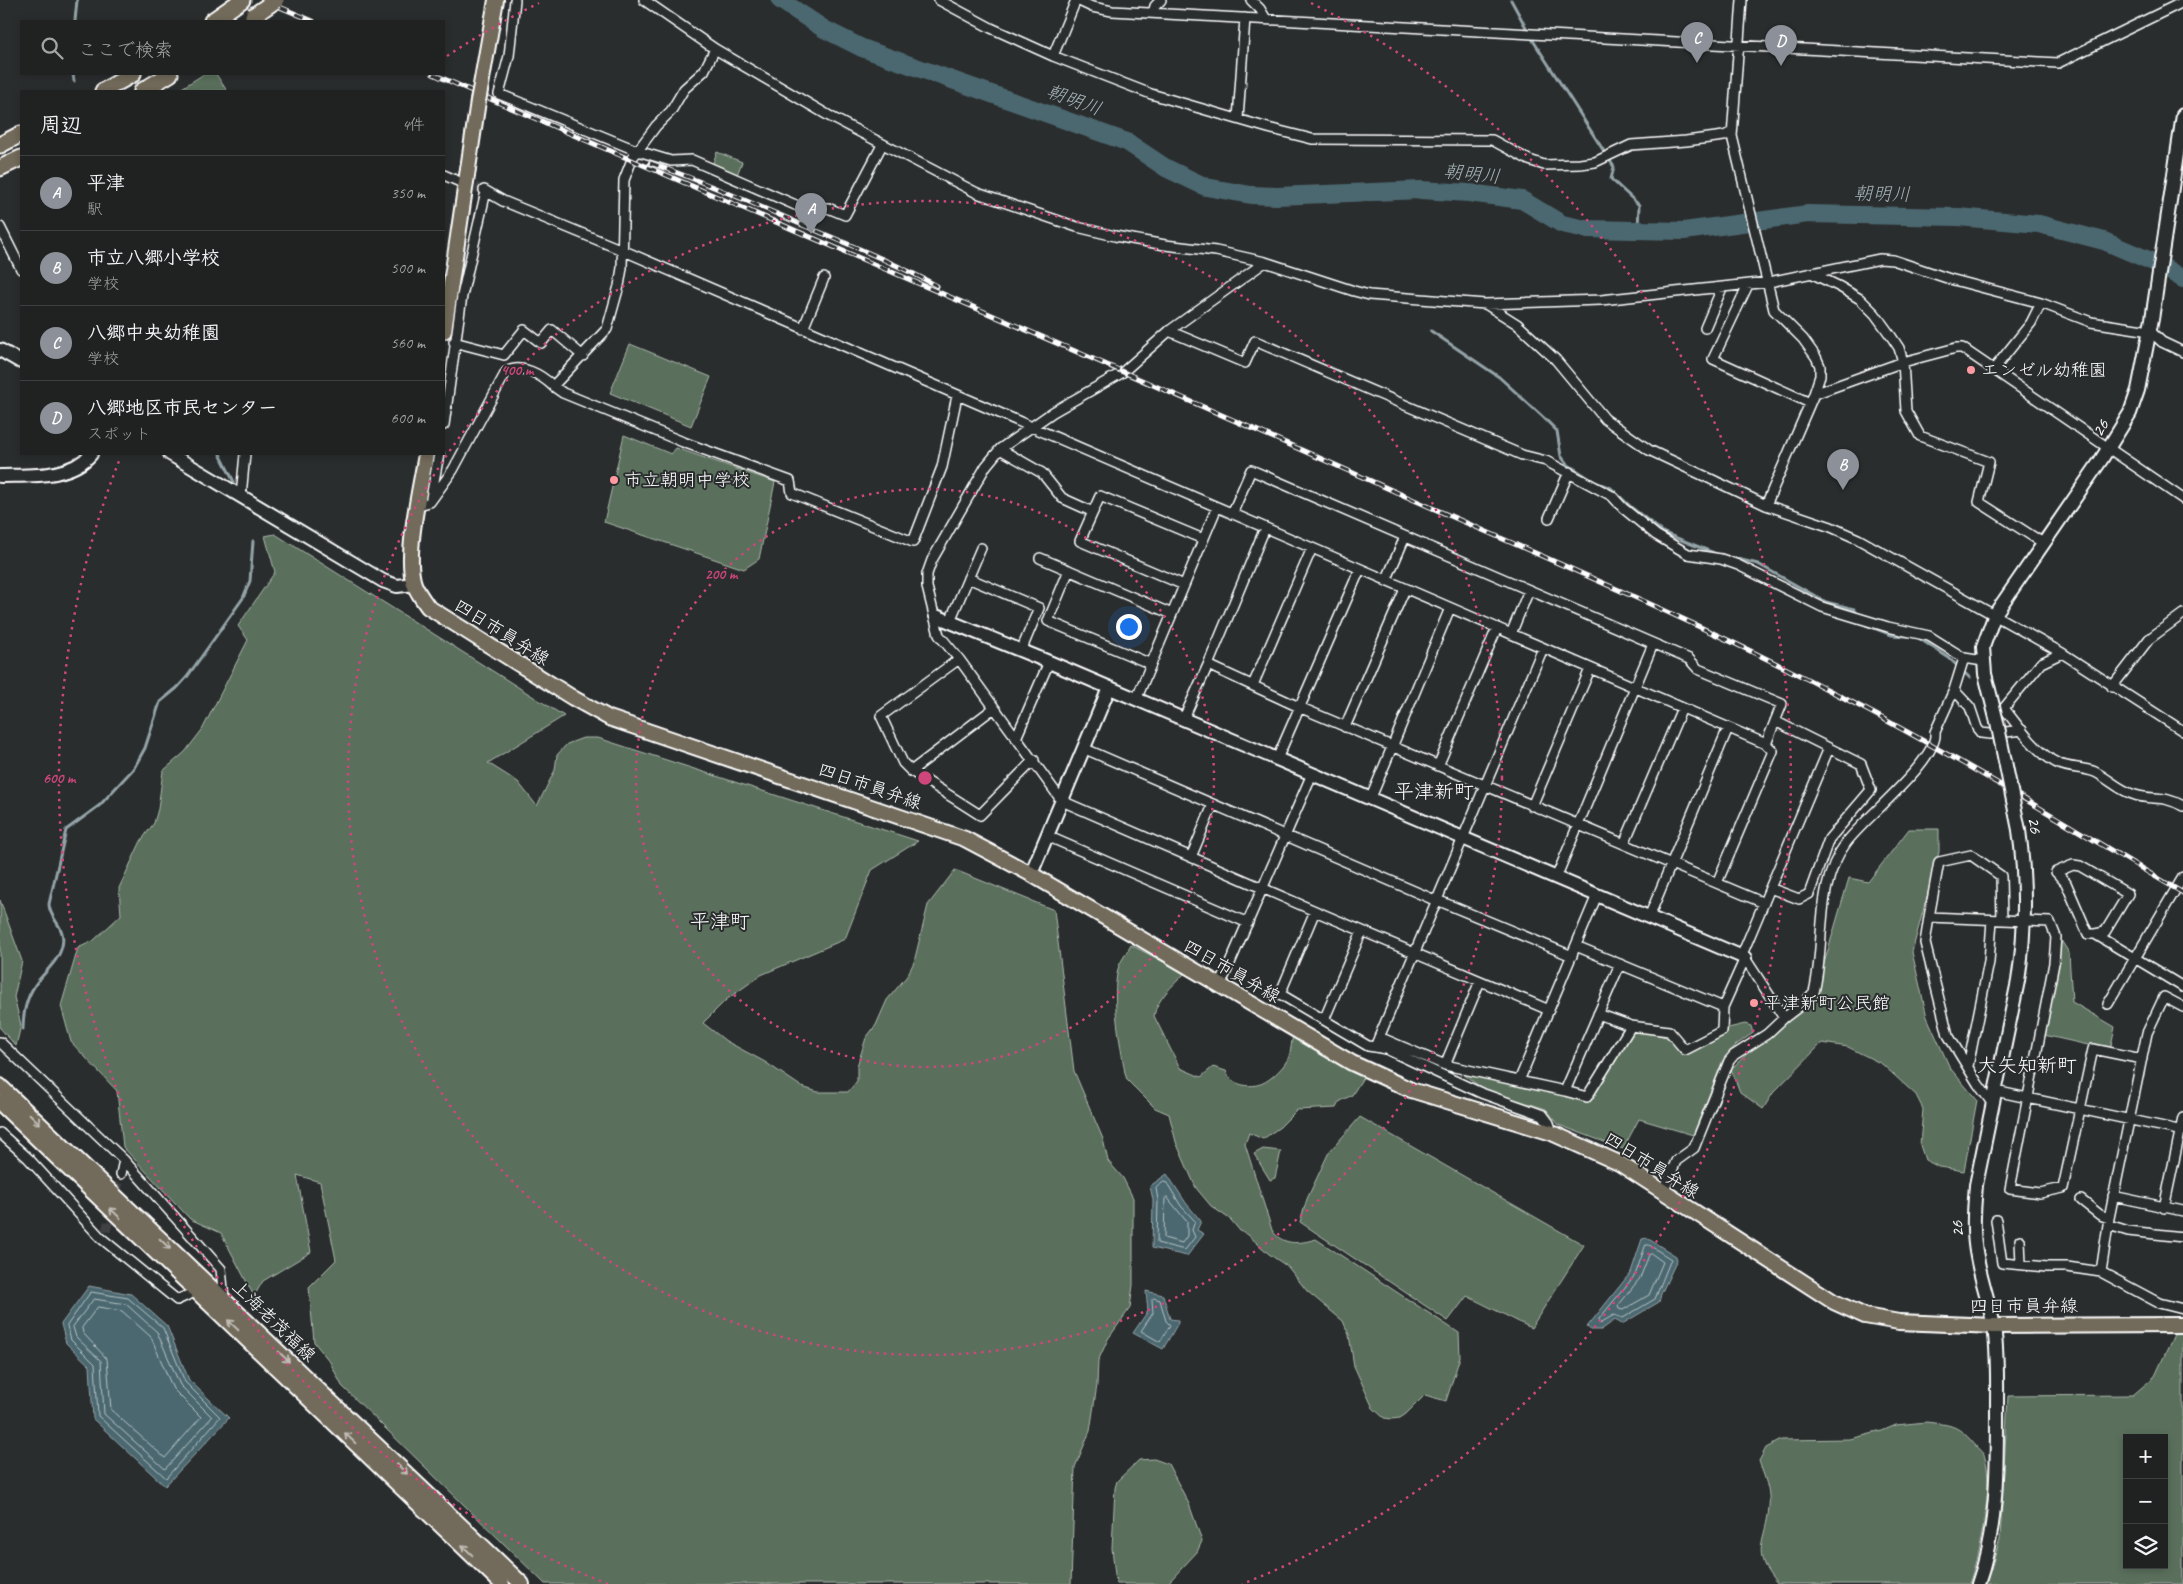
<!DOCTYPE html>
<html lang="ja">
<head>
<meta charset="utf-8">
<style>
	:root { --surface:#202222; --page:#282a2a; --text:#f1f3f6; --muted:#a2a4a5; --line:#3d3f40; --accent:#8c9099 }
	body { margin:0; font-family:Caveat,"Klee One",sans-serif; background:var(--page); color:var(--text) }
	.controls { position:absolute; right:15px; bottom:15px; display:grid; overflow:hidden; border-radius:0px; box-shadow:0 2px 8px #0003 }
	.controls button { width:45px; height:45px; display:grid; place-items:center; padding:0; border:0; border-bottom:1px solid var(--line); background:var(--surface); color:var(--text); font:25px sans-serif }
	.you { position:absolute; left:1128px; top:626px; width:18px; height:18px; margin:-12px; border:4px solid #fff; border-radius:50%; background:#1a73e8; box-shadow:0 0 0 8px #1a73e833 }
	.badge { display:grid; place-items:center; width:32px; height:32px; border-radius:50%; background:var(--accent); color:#fff; font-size:16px; font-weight:700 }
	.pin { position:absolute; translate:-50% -41px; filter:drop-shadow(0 1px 2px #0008) }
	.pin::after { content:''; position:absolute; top:26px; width:18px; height:15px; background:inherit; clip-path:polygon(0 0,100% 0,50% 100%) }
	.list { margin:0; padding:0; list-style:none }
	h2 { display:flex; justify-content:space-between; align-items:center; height:65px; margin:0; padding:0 20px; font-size:21px }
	h2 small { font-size:16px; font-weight:400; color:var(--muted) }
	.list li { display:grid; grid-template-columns:32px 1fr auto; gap:15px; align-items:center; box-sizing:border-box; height:75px; padding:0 20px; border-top:1px solid var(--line) }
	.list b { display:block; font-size:19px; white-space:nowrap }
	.list p { margin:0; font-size:16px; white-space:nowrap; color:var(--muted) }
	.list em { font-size:16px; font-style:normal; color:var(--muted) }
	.icon { flex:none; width:28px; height:28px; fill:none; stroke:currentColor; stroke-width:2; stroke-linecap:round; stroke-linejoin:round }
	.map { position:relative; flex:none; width:2183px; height:1584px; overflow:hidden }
	.search { position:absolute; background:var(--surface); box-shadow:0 2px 8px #0003; left:20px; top:20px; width:425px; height:55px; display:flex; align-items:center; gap:12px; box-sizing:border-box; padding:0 18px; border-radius:0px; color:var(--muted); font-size:19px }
	.panel { position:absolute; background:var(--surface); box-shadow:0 2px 8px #0003; left:20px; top:90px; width:425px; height:365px; border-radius:0px }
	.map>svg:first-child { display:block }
	.green { fill:#5a705c; stroke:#acb8ae; fill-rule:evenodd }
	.water { fill:#4c6870; stroke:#94a4a9 }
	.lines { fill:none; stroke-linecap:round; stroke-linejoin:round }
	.shore { stroke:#b7c3c6; stroke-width:1 }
	.stream { stroke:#94a4a9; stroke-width:3 }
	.river { stroke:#4c6870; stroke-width:18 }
	.street-tunnel { stroke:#3f4243; stroke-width:9; stroke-dasharray:9 4.5; stroke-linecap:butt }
	.street-casing { stroke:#fff; stroke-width:12 }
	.secondary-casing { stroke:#fff; stroke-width:16 }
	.primary-casing { stroke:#fff; stroke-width:18 }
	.highway-casing { stroke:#fff; stroke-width:19 }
	.street { stroke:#2a2d2e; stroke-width:9 }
	.secondary { stroke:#2a2d2e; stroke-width:12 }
	.primary { stroke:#726b5a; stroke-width:14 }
	.highway { stroke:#726b5a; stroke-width:15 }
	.rail-casing { stroke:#fff; stroke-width:5 }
	.rail { stroke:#2a2d2e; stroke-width:3; stroke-dasharray:9; stroke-linecap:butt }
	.secondary-bridge-casing { stroke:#fff; stroke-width:16; stroke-linecap:butt }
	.primary-bridge-casing { stroke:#fff; stroke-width:18; stroke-linecap:butt }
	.highway-bridge-casing { stroke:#fff; stroke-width:19; stroke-linecap:butt }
	.secondary-bridge { stroke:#2a2d2e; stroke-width:12 }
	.primary-bridge { stroke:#726b5a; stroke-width:14 }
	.highway-bridge { stroke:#726b5a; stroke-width:15 }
	.oneway { stroke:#c0bcb5 }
	.ring { fill:none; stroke:#ce467c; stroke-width:2.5; stroke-dasharray:2.5 5 }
	.poi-dot { fill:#ff9aa2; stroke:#2a2d2e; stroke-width:2 }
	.labels { text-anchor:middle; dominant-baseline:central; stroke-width:4; stroke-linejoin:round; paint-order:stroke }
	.poi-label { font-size:18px; fill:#fff; stroke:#2a2d2e; text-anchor:start }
	.street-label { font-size:18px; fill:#fff; stroke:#2a2d2e }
	.water-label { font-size:19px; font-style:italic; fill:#a6b4b8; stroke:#2a2d2e }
	.quarter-label { font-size:20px; fill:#fff; stroke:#2a2d2e }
	.centre { fill:#ce467c; stroke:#2a2d2e; stroke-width:2.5 }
	.ring-label { font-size:15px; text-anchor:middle; font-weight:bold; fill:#ce467c; stroke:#2a2d2e; stroke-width:4; stroke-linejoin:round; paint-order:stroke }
</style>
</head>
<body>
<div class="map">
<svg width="2183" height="1584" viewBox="0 0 2183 1584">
	<rect width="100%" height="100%" fill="#2a2d2e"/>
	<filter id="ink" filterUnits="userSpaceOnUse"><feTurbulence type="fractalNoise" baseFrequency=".02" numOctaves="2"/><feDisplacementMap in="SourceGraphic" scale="10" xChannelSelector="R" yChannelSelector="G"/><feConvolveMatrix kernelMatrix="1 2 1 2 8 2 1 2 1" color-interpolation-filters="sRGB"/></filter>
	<g filter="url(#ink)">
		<path class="green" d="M204,74H216L227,91H177Z
			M717,152L742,162L737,175L712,165Z
			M630,344L711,377L691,426L610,393Z
			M624,435L671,454L676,448L775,482L759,559L744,569L604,522Z
			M275,534L564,716L488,763L518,782L537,806L555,770L557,755L567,744L583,738H598L918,841L872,870L845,939L761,975L726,1000L703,1023L726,1041L765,1062L802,1087L818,1092H848L857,1081V1066L866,1038L876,1025L887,1000L907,976L914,962L928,905L955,870L1054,910L1074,1071L1103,1139L1108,1161L1123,1178L1133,1198V1285L1130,1308L1108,1339L1098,1361L1097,1385L1090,1431L1075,1467L1071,1584H545L342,1386L330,1362L314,1342L309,1287L336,1260L320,1182L297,1175L311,1252L263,1281L254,1296L221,1233L190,1219L123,1147L117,1091L71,1042L61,1006L78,948L93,941L121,915L119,888L141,841L154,823L158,809L163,771L185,752L202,730L248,640L238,626L275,572L265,536Z
			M1909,829H1939V852L1912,952L1927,1017L1950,1068L1977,1100L1964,1171L1939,1167L1925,1160L1920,1145L1923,1109L1916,1095L1882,1064L1848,1047L1822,1043L1773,1093L1763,1109L1740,1092L1731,1069L1810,994L1823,967L1849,878L1868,882Z
			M0,900L22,961L14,997L21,1025L16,1046L0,1028Z
			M2059,937L2069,953L2072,1002L2115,1027L2110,1050L2044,1035L2058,966Z
			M1131,945L1185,973C1173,986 1157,998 1154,1016L1180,1068L1201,1077L1213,1067L1226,1071C1230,1085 1250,1089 1263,1083C1270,1080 1282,1069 1286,1062C1291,1056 1291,1043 1293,1035L1364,1076L1352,1095L1339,1102L1336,1108L1297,1110L1280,1127L1263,1139L1249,1133L1245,1144L1272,1230C1282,1246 1300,1244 1316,1239L1459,1333L1460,1357L1446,1401L1425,1395L1406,1414L1400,1418L1392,1419L1384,1418L1373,1408L1354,1366L1349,1335L1343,1321L1307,1291L1288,1267L1269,1254L1247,1234L1240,1231L1231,1220L1211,1206L1196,1188L1176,1142L1169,1114L1155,1108L1127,1080L1125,1073C1120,1042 1111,1000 1118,969C1120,961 1127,953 1131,945Z
			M1745,1024L1751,1026L1753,1033L1736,1045L1723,1060L1693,1135L1639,1119L1623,1149L1559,1125L1546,1109L1483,1089L1463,1074L1587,1098L1631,1027L1666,1037L1685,1054L1728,1028Z
			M1360,1117L1584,1245L1531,1328L1467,1296L1448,1321L1300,1222L1307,1199L1329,1152Z
			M1263,1149L1281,1151L1275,1178L1270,1180L1254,1154Z
			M2176,1330H2183V1584H1986L2000,1540L2008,1396L2133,1395L2155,1376ZM2127,1438H2164V1565H2127Z
			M1926,1422C1953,1425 1958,1425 1976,1446C1979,1450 1984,1453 1985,1458C1994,1486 1979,1556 1969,1584H1777C1749,1551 1766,1542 1769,1507C1771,1491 1764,1476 1759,1461L1766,1448L1781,1440L1850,1439L1882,1431L1896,1425Z
			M1154,1459L1168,1464L1189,1504L1202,1541L1197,1552L1167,1584H1116L1112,1548L1115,1488L1117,1481L1139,1460Z"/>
		<path class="water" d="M1167,1174L1186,1203L1201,1221L1197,1230L1204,1234L1187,1256L1152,1248L1153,1200L1150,1186Z
			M1647,1238L1676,1256L1677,1260L1661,1294L1659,1302L1622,1324L1615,1320L1601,1330H1591L1587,1327L1631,1272L1642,1239Z
			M89,1286L131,1294L167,1326L189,1380L229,1418L165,1486L93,1419L90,1366L66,1343L61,1324Z
			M1146,1291L1163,1295L1170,1319L1178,1320V1323L1163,1349L1133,1333L1148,1311Z"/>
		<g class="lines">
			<path class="shore" d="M1164,1182L1167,1183L1181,1206L1195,1221L1192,1230L1195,1237L1185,1250L1157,1243L1158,1200L1156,1188Z
				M1167,1197L1187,1222V1236L1182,1243L1164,1238L1165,1199Z
				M1646,1245H1649L1671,1259L1655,1299L1623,1318L1614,1315L1600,1323L1599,1319L1635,1275Z
				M1652,1254L1663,1262L1649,1295L1623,1310L1619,1309L1618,1306L1640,1278L1649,1255Z
				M91,1292L128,1298L163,1328L185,1382L220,1417L166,1478L98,1416L95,1364L71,1340L67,1326Z
				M1154,1298L1160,1300L1166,1321L1170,1325L1160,1342L1141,1331L1153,1313L1152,1300Z
				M94,1299L126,1304L157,1332L180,1385L212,1417L165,1469L104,1414L101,1361L76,1337L73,1327Z
				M98,1307L122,1311L151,1337L173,1389L201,1417L165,1458L111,1410L107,1359L83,1333L82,1328Z"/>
			<path class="stream" d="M1511,0L1534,42L1614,167L1611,179L1639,205L1638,230
				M75,21L77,0
				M73,74L74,81
				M1431,331L1499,377L1543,417L1557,431L1561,456L1567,464L1595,482L1611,488L1632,508L1664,533L1719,555
				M220,454L234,482
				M1725,556L1758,564L1826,602L1854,609L1859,616
				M1866,625L1892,635L1917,637L1949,658L1970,678
				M23,1029C23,1012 27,995 38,981C46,971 59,960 62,946C67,926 49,920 49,904L66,830L100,805L134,768L145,748L160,702L177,688L187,677L243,598L250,581L253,541"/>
			<path class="river" d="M780,0L824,29L862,48L1127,142L1166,168L1206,187L1251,195L1277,196L1421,190L1469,193L1522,200L1562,224L1586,229L1684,231L1808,214L1958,217L2039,224L2104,241L2158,264L2183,279"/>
			<path class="street-tunnel" d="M463,183L484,190
				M106,1231L121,1174"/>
			<defs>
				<path id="street" d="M515,0L509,56L499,94L638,151L671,161L692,160L800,207L814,210L828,208L845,215L882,145
					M644,0L715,49L831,117L977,193L1077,227L1115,236L1165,245L1216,251L1265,262L1354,291L1369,295L1485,304L1601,300L1769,282L1880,259L1893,260L1950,279L2041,303L2091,322L2150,331L2162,342L2183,352
					M939,0L991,28L1053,56L1076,0
					M1077,0L1092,7L1112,11L2058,63L2183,2
					M1251,0L1260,9L1266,19
					M1742,0L1732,136L1774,310L1803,339L1816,357L1820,366V376L1814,394L1766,505
					M1153,13L1155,6L1161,0
					M1053,56L1151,94L1268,128L1312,139L1492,140L1529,160L1544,165L1580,164L1595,162L1631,145L1686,141L1724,136L1732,132
					M1238,119L1245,18
					M444,175L460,182
					M484,190L503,201L622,250L1766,744L1782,704L1698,669L1689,659L1251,470L1232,514
					M0,227L21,269
					M1265,262L1169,331L1123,372L1053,412L1000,449L986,466L932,560L927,574V587L939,635L959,659L1062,801L1315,911L1549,1010
					M1813,274L1840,287L1860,299L1875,314L1891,336L1899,348L1903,362L1906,411L1920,436L1989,462L1979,502L2043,543
					M1748,285L1713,359L1810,403
					M1487,305L1517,324L1556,360L1605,419L1649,450L1766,505L1831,527L1858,539L2062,653L2183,731
					M1705,328L1722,288
					M803,329L824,278
					M1169,331L1245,363L1255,341L1522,455L1546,461L1612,496L1623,508L1656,535L1688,554L1721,559L1738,565L1822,607L1888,627L1929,636L1964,658L1983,661
					M454,342L504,355L524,330L541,343L552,330L583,356
					M1994,369L2031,323L2041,303
					M553,386L563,393L683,442L790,481L792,493L913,542L942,467L957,396
					M1814,394L1903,362L1956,348H1962L2183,499
					M444,425L462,296L486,191
					M1000,449L1042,473L1062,498L1093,512
					M241,496L245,454
					M431,498L439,454
					M418,505L430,502L453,470L506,372C522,363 541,375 553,386L607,329L619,286L622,268L624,180L633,157L656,126L671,111L684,89L704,71L715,49
					M1549,518L1569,472
					M1265,528L1208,665L1299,707L1764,903
					M1040,558L1172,614
					M1069,570L1048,621L1151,664
					M968,578L1039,608L1021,651
					M1386,581L1405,537
					M1184,585L1080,541L1100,496L1203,539
					M950,621L981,548
					M1511,634L1529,590
					M1543,648L1375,1047L1386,1049L1481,1093L1543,1115L1549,1123L1552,1133
					M2062,653L2041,663L2004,708C2017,725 2038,754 2057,763C2069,769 2083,767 2095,772C2109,779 2120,791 2135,795C2154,801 2161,794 2183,806
					M959,659L881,716L903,763L911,771L980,815L1034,760
					M1253,685L1312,548
					M2112,687L2149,639L2183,614
					M1954,690L1970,707L1977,728L1981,733L1990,734L2022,730
					M1136,700L1217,507
					M1183,720L1208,665
					M1345,727L1405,589
					M1016,738L1049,662
					M1083,748L1437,901
					M1277,759L1360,569
					M1438,766L1497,628
					M911,771L994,708
					M1370,800L1450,608
					M1532,806L1590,669
					M1047,836L1248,923
					M1624,844L1682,708
					M1191,857L1213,805
					M1556,878L1653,644
					M1717,883L1773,751L1766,744
					M1770,888L1799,899L1809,894L1829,839L1871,790L1861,764L1775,721
					M1437,900L1572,956
					M1315,911L1280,994L1324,1020
					M1649,917L1728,728
					M1929,917L1939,862L1971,855L2001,876L2002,920
					M1362,931L1324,1020L1368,1046L1375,1047
					M2095,934L2105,932L2128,894L2080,866L2073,865L2056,872L2066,883L2088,934H2095L2183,987
					M1576,946L1723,1007L1745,958
					M1741,957L1829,748
					M1745,958L1784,1018
					M1220,986L1312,774
					M2108,1004L2183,877
					M2183,1007L2164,997L2147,1033L2109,1218L2101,1272L2159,1303L2183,1309
					M1598,1014L1631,1026
					M1379,1037L1445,1065L1565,1091L1620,964
					M0,1042L124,1160L221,1269L224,1299
					M1445,1065L1480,981
					M1968,1066L1989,962L1992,920
					M1519,1081L1597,895
					M1565,1091L1587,1097L1631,1026L1669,1031L1685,1050L1722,1031L1723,1007
					M1995,1091L2183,1131
					M1992,1103L1978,1084L1948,1035L1925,943L1929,917L2050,922L2056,937L2054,963L2010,1189L2040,1193L2063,1188L2093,1049L2142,1059
					M0,1133L28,1158L101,1238L177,1300L197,1291
					M121,1174L124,1160
					M1663,1193L1676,1161L1694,1148L1729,1061L1734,1055L1767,1034L1784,1018L1805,1002L1814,992C1826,944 1814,886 1846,843C1863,819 1939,760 1935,732L1954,690L1964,658
					M2113,1196L2183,1211
					M2081,1200L2100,1215L2109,1218
					M2164,1208L2183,1118
					M1996,1220L2002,1263L2047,1267H2067L2101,1272
					M2109,1225L2128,1231L2183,1237
					M2020,1240L2021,1264"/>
				<path id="secondary" d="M0,350L21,362
					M170,454L383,581L397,586L414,584
					M0,476C29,475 70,479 91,454
					M936,616L1049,662L1745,958
					M1985,674L1983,647L1995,614L2101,460L2130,413L2138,390L2152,319L2183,115
					M1031,874L1109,688
					M1978,1584C1998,1528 1997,1466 1997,1407C1997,1381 1998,1354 1994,1327C1990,1304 1981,1281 1977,1257C1972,1233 1974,1209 1976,1185L2018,981C2026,930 2026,881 2019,830"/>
				<path id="primary" d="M481,85L496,0
					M444,331L478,101
					M426,454C421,486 404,554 414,584C417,592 423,600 428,607L573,698L609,718L965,839L1031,874L1352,1063L1411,1090L1552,1133L1619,1163L1834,1302L1865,1316L1899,1322L1994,1326L2183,1325
					M0,1086L522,1584
					M0,1103L502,1584"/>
				<path id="highway" d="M212,21L242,0
					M103,91L133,74
					M142,91L170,74
					M0,145L21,134
					M0,168L21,158"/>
			</defs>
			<use href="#street" class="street-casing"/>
			<use href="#secondary" class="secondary-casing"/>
			<use href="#primary" class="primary-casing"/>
			<use href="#highway" class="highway-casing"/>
			<use href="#street" class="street"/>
			<use href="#secondary" class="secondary"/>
			<use href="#primary" class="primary"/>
			<use href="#highway" class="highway"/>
			<defs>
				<path id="rail" d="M263,0L313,21
					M433,74C742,209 1053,339 1360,476C1523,549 1688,616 1846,699C1961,759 2071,827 2183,893
					M650,163C703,181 754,204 805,226C850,245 895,263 937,286"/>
			</defs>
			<use href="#rail" class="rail-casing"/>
			<use href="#rail" class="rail"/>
			<defs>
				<path id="secondary-bridge" d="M1985,674L1997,722L2019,830"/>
				<path id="primary-bridge" d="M478,101L481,85"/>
				<path id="highway-bridge" d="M253,16L276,0"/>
			</defs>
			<use href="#secondary-bridge" class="secondary-bridge-casing"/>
			<use href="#primary-bridge" class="primary-bridge-casing"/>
			<use href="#highway-bridge" class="highway-bridge-casing"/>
			<use href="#secondary-bridge" class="secondary-bridge"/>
			<use href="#primary-bridge" class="primary-bridge"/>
			<use href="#highway-bridge" class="highway-bridge"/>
		</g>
		<defs><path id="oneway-shaft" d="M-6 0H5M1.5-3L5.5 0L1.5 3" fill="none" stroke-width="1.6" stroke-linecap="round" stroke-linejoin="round" transform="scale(1.25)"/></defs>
		<g class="oneway">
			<use href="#oneway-shaft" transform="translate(35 1119) rotate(44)"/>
			<use href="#oneway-shaft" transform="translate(115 1213) rotate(-136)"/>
			<use href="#oneway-shaft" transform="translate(165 1244) rotate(44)"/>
			<use href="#oneway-shaft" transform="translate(233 1325) rotate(-136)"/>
			<use href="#oneway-shaft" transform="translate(284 1357) rotate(44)"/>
			<use href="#oneway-shaft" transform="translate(350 1438) rotate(-136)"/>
			<use href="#oneway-shaft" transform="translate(402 1469) rotate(44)"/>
			<use href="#oneway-shaft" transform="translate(467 1550) rotate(-136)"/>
		</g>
	</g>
	<g class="ring">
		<circle cx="925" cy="778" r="289"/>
		<circle cx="925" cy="778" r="577"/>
		<path d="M608 1584A866 866 0 0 1 119 461M447 56A866 866 0 0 1 539 3M1311 3A866 866 0 0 1 1242 1584"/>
	</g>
	<g class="poi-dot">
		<circle cx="1971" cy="370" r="5"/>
		<circle cx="614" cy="480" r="5"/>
		<circle cx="1754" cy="1003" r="5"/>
	</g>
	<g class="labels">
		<g class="poi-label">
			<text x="1981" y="370">エンゼル幼稚園</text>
			<text x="624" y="480">市立朝明中学校</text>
			<text x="1764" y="1003">平津新町公民館</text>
		</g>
		<g class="street-label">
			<text transform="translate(2100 428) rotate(-59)">26</text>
			<text transform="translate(502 632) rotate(32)">四日市員弁線</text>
			<text transform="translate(870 786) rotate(19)">四日市員弁線</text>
			<text transform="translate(2035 825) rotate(80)">26</text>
			<text transform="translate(1232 971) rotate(30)">四日市員弁線</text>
			<text transform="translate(1652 1165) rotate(32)">四日市員弁線</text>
			<text transform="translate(1957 1229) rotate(-93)">26</text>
			<text x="2024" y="1306">四日市員弁線</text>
			<text transform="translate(274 1321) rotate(44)">上海老茂福線</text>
		</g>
		<g class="water-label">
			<text transform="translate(1074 100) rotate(20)">朝明川</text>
			<text transform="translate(1472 174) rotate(6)">朝明川</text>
			<text transform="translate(1882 194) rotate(1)">朝明川</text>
		</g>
		<g class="quarter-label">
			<text x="1434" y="791">平津新町</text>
			<text x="720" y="921">平津町</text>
			<text x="2027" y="1065">大矢知新町</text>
		</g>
	</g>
	<circle cx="925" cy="778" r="8" class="centre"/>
	<g class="ring-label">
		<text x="517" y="375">400 m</text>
		<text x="721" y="579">200 m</text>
		<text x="59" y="783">600 m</text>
	</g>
</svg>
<div class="controls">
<button>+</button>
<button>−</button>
<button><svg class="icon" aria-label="layers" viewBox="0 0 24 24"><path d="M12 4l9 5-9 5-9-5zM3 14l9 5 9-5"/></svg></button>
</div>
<div class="you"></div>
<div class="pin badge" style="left:811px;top:234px">A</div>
<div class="pin badge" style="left:1843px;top:490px">B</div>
<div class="pin badge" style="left:1697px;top:63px">C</div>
<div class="pin badge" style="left:1781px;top:66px">D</div>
<div class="search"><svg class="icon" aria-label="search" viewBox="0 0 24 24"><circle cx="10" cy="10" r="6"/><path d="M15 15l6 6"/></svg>ここで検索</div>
<section class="panel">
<h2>周辺<small>4件</small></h2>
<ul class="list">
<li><span class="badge">A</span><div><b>平津</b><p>駅</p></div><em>350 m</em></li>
<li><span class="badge">B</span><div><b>市立八郷小学校</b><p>学校</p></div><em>500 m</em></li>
<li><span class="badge">C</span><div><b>八郷中央幼稚園</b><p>学校</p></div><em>560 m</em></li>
<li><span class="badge">D</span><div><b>八郷地区市民センター</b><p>スポット</p></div><em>600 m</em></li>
</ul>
</section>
</div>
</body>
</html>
